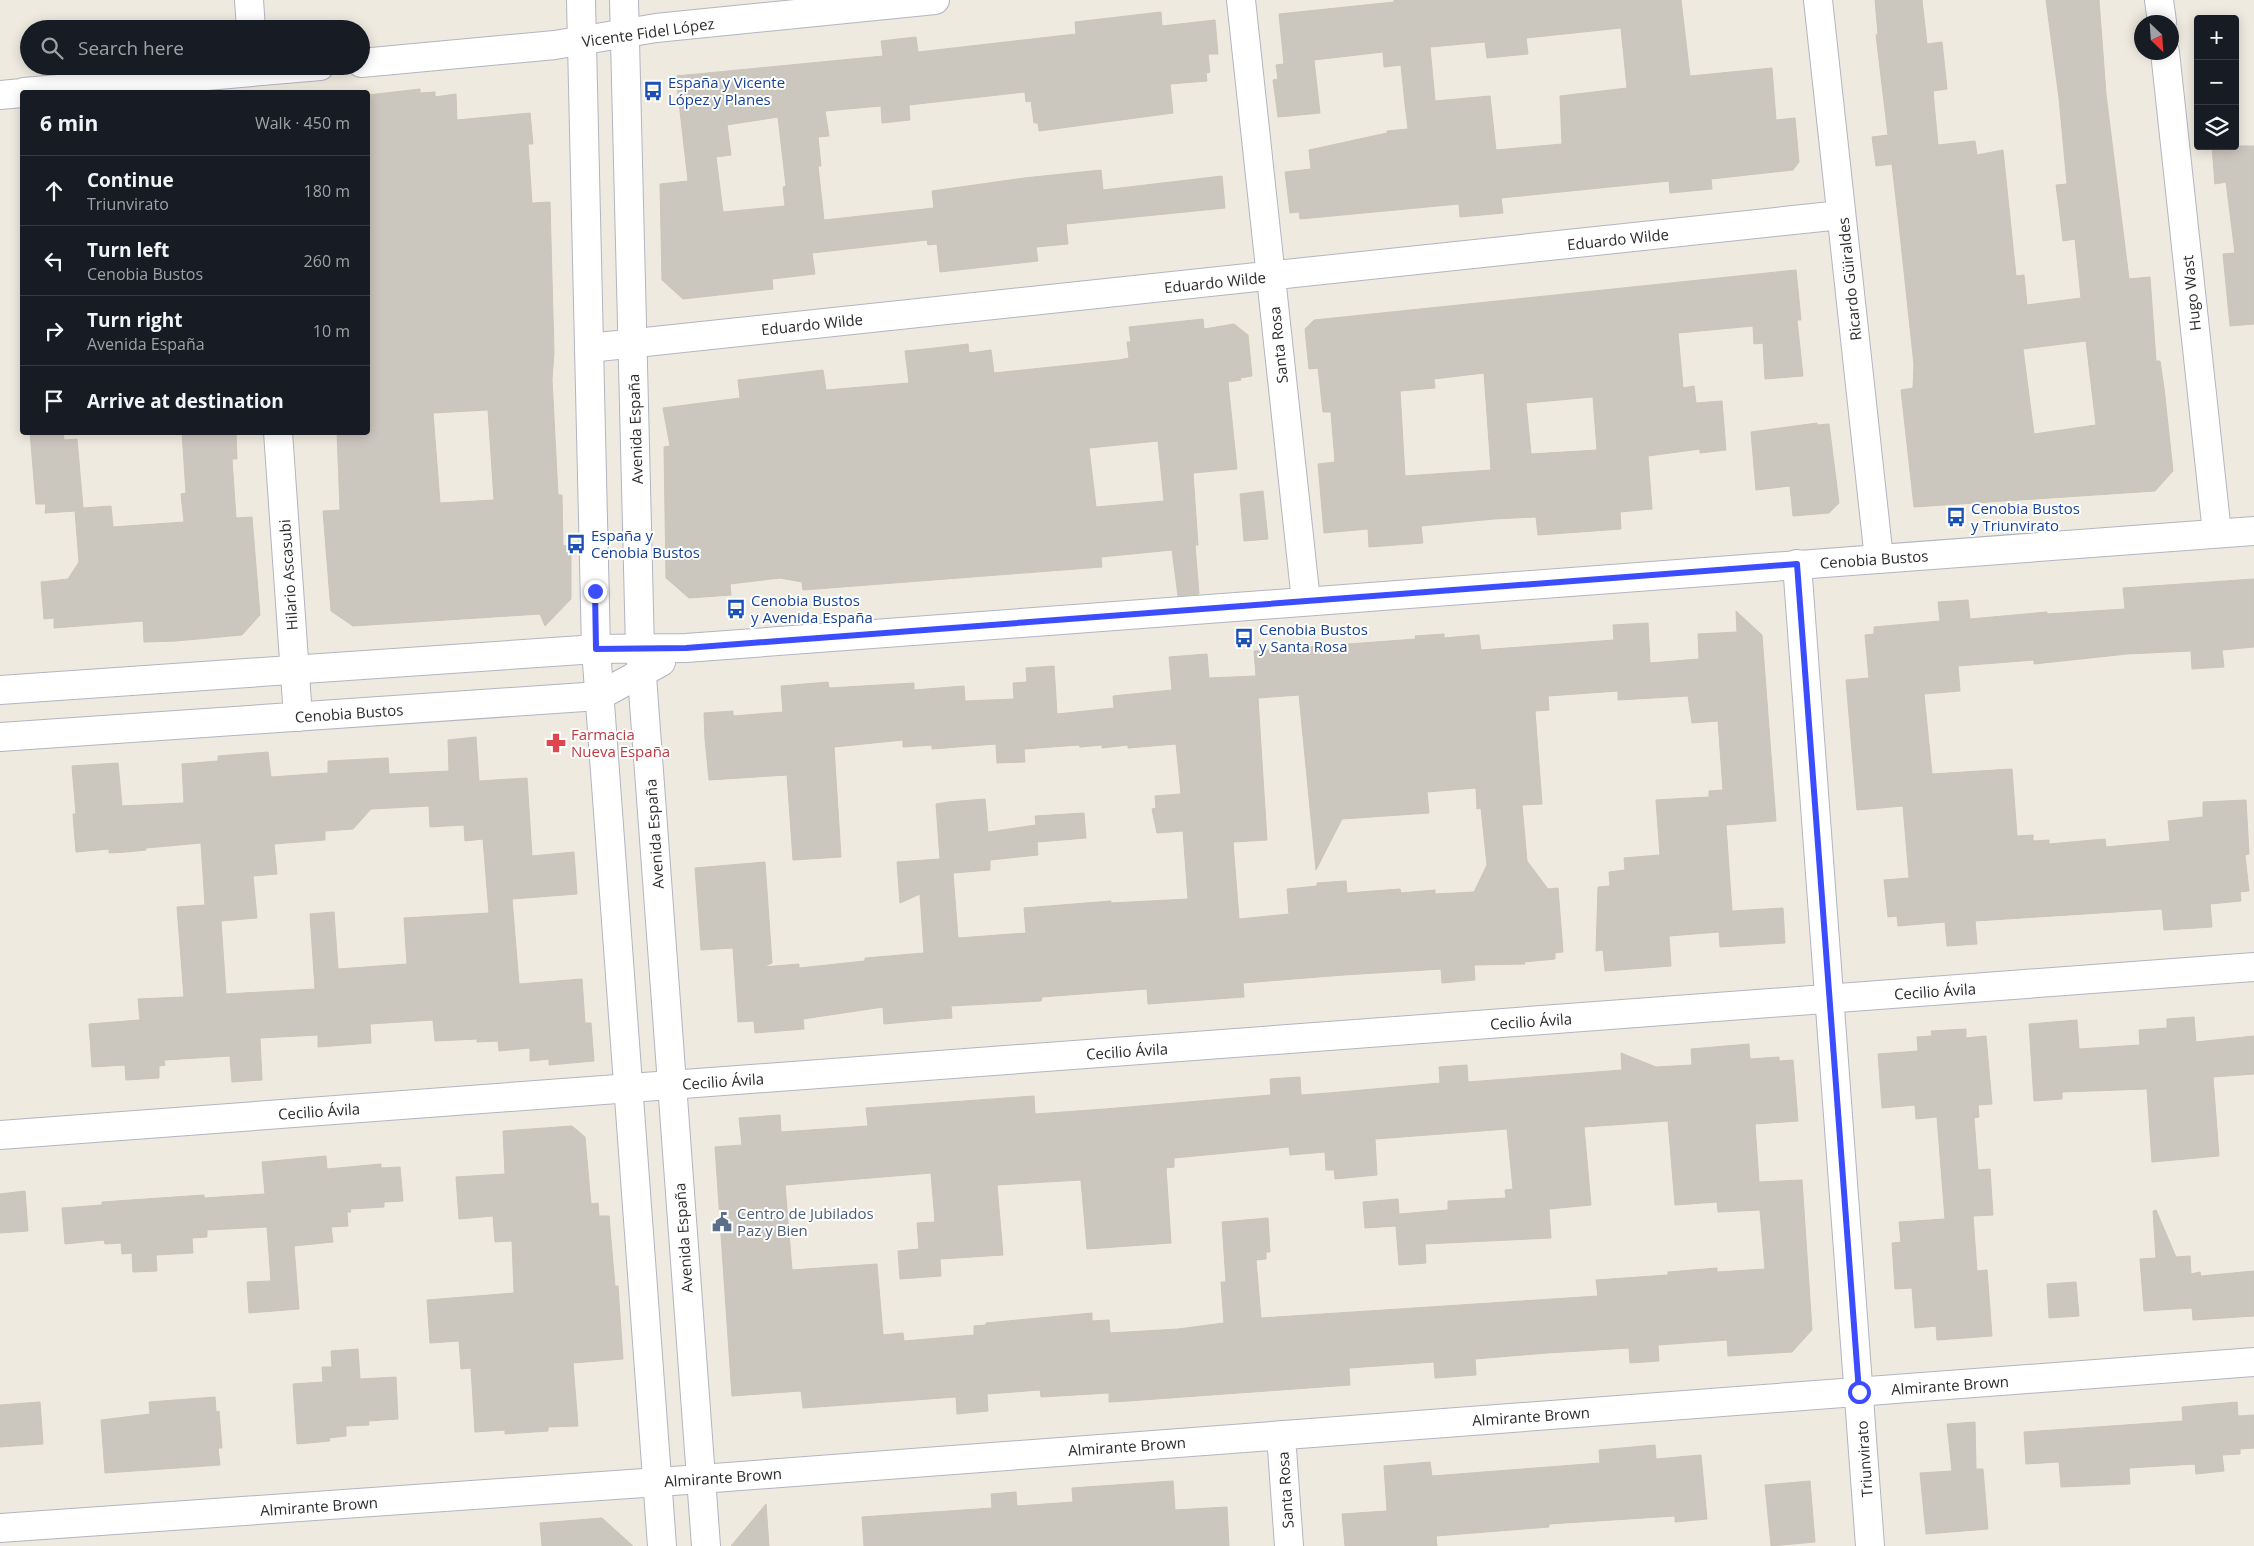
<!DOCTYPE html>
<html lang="en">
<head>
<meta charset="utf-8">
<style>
	:root { --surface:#171b24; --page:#242831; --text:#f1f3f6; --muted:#9ea1a6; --line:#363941 }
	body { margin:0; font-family:"Open Sans",sans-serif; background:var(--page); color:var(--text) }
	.controls { position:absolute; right:15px; top:15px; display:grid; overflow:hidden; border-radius:5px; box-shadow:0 2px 12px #0003 }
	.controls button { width:45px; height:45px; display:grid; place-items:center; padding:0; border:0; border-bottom:1px solid var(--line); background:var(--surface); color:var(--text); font:25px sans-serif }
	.compass { position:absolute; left:2134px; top:15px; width:45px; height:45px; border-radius:50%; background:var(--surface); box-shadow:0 2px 12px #0003; rotate:155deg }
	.stop { position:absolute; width:15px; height:15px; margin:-11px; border:4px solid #3c4cff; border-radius:50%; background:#fff }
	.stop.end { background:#3c4cff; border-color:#fff; box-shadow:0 1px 5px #0008 }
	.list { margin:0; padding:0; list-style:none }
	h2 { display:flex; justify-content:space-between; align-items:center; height:65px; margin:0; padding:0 20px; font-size:21px }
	h2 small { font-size:16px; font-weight:400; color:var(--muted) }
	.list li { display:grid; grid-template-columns:32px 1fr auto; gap:15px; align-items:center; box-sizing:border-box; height:70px; padding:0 20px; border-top:1px solid var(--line) }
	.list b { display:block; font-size:19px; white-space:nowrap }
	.list p { margin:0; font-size:16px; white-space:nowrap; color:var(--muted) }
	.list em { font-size:16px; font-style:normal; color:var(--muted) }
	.icon { flex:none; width:28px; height:28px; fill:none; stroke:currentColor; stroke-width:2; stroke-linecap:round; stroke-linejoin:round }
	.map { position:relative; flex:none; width:2254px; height:1546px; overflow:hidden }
	.search { position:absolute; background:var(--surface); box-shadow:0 2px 12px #0003; left:20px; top:20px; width:350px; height:55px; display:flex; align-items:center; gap:12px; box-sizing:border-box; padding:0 18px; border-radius:28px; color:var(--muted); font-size:19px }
	.panel { position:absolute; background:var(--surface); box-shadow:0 2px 12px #0003; left:20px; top:90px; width:350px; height:345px; border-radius:5px }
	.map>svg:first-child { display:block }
	.building { fill:#cbc6be; stroke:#cbc6b8; fill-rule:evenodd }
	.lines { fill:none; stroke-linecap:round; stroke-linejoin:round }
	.minor-casing { stroke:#b3b4c1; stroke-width:30 }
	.tertiary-casing { stroke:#b3b4c1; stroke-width:30 }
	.secondary-casing { stroke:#b3b4c1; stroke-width:30 }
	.minor { stroke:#fff; stroke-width:28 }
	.tertiary { stroke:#fff; stroke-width:28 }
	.secondary { stroke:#fff; stroke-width:28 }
	.route { stroke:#3c4cff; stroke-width:6 }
	.labels { text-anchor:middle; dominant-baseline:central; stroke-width:4; stroke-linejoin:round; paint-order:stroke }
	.street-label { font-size:15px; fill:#2d2d2d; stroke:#fff }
	.transit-label { font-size:15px; fill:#164399; stroke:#fff; text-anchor:start }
	.health-label { font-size:15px; fill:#be3a42; stroke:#fff; text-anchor:start }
	.service-label { font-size:15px; fill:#4e5e75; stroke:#fff; text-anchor:start }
</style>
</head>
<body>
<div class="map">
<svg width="2254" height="1546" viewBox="0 0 2254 1546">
	<rect width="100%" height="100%" fill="#efeadf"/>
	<path class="building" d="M1394,0H1681L1690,76L1772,68L1776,120L1795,118L1799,162L1793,170L1711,179L1712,189L1670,193L1669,181L1501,198L1503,213L1460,217L1459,204L1300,219L1299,212L1290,213L1285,172L1311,169L1309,150L1387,133V131L1408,129L1405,104L1401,65L1384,67L1383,52L1314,60L1320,113L1278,117L1273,80L1278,79L1276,65L1284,64L1279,14L1394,2ZM1621,28L1627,88L1560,96L1562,144L1496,150L1490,96L1435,101L1430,47L1485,42L1487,58L1528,54L1526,38Z
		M1875,0H1922L1927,44L1942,42L1947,89L1933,91L1938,145L1975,141L1977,155L2003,150L2016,276L2024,275L2027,305L2081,298L2075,239L2063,241L2060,216L2056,185L2067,184L2059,98L2046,0H2099L2106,94L2129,279L2150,277L2156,361H2160L2164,388L2173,471L2155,491L1914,507L1901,390L1913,388L1914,365L1900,234L1892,164L1876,166L1872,137L1888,135L1876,35L1878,34ZM2086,341L2096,425L2034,434L2023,349Z
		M1161,12L1162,26L1215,20L1218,54H1208L1210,72L1206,73L1207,81L1170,84L1173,113L1039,131L1038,123H1034L1031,101L1026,102L1025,92L909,105L910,120L882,123L881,106L825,111L829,136L818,137L821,166H818L824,220L934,208L932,191L1024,178L1101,170L1103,190L1222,176L1225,208L1066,224L1068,244L1036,247L1038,261L940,272L937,244L928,245L927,240L812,253L815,274L772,279L773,289L683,299L662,280L660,184L688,181L676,76L883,56L881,41L916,37L918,52L1076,34L1075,22ZM778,117L786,186L783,187L785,206L723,212L716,157L731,155L727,125Z
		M420,89V93L435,92V97L456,94L457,120L530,113L533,144H528L532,203L550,202L554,353L552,379L558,495H562L563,546L571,545V599L545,626L540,614L353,626L331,611L323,511L340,510L337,432H368V95ZM488,410L494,500L440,503L433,413Z
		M2212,146H2254V324L2230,326L2223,254L2235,253L2226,182L2215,184Z
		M1796,270L1801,320H1797L1803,376L1765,379L1763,343L1754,344L1753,326L1678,333L1683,388L1694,386L1696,403L1722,401L1726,450L1700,453V449L1648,456L1652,509L1620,512L1621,529L1538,535L1536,517L1494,519L1421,526L1423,543L1369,547L1368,529L1324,533L1318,464L1335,462L1331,412H1323L1318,368L1309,369L1305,329L1314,320ZM1484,373L1491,470L1405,476L1400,391L1435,388L1434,379ZM1593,397L1597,450L1531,454L1526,403Z
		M1203,319L1204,329L1234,324L1248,335L1252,376L1240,378L1241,380L1228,382L1237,469L1193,473L1198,545H1195L1199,594L1178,596L1172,550L1101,557L1102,567L803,590L802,582L780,578L730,584L731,595L689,598L666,578L664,447L670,446L663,408L740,398L738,380L823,370L826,390L909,383L905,351L935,348L968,344L969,353L991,350L994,373L1119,360L1129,358L1127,342H1131L1129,327ZM1158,441L1164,501L1096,507L1089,448Z
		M1817,423V425L1829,424L1839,503L1829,513L1793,516L1790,486L1756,490L1751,432Z
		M30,432H63L64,440L77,439L83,508L111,506L113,527L184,522L181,494L186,493L182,432H236L237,459H232L236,518L252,517L260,615L242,635L176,641L144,642L143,621L54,628V618L44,619L41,582L68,579L79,562L75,511L45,513L46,504H36Z
		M1263,491L1268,539L1244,541L1240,494Z
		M2254,579V647L2222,650L2224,667L2192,669L2191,651L2127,654L2034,664V660L1958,666L1960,691L1924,694L1932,774L2012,769L2017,836L2033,835V841L2049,840V844L2105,839L2106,847L2170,841L2168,821L2203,817V802L2246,800L2249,854L2245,855L2249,891L2240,892L2241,901L2210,904L2212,927L2164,930L2162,909L2037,917L1975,921L1977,944L1947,946L1945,922L1898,926L1897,916L1888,917L1884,880L1909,878L1903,806L1857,810L1846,680L1869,678L1865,635L1874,634V627L1940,621L1938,602L1968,600L1970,619L2047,612V614L2125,609L2123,588Z
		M1736,611L1762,635L1776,821L1726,825L1732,911L1783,908L1785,943L1720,947L1719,932L1669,936L1671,966L1605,971L1603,950L1596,951L1598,887L1610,886L1609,872L1625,870L1624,858L1660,855L1656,800L1709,797V791L1723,790L1718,721L1692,723L1688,696L1618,700V691L1548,696L1549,710L1535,711L1542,804L1522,805L1527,861L1548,889L1558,888L1563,952L1555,953V959L1524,962L1525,964L1474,965L1475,980L1442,983L1441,969L1344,975L1243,983L1244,997L1148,1004L1147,989L1081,994L1042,997L1041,1001L951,1006L952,1018L916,1021L884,1024L883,1007L803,1019L804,1029L755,1033L754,1021L738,1022L733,948L701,950L695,868L765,862L772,963L763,967L799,964V968L865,961V958L924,953L920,894L900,903L897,862L940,859L936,804L948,802L985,799L988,832L1036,825L1035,816L1084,813L1086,838L1037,842L1038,855L990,860V870L953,873L958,938L1026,933L1024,908L1111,901V903L1188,899L1183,831L1157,833L1152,809L1156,808L1155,796L1181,794L1176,744L1128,748V745L1102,748V745L1080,747L1079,745L1024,749L1025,762L997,763L996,744L932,749V745L903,747V740L834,747L841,857L793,860L787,775L709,780L705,739L704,713L733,711V716L783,712L781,686L828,682L829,688L914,683V690L964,686L965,701L1014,699L1013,683L1027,682L1026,668L1054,666L1057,714L1114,708L1113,696L1172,690L1169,657L1207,654L1209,678L1256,676L1254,651L1416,639L1415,636L1444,634V638L1479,635L1481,650L1614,640L1613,625L1648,623L1650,663L1699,659L1698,634L1737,632ZM1299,695L1316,870L1342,819L1429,813L1427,792L1476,788L1477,809L1481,808L1487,865L1474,892L1435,894V890L1401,893L1400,889L1347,893L1346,881L1317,883V886L1287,889L1289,914L1239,919L1233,842L1267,840L1258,698Z
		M476,737L479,781L527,778L532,856L574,852L577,894L512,899L519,984L582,979L585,1023H591L594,1061L549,1065V1059L530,1061V1048L499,1051L498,1041L477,1042V1039L435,1041L433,1020L370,1024L371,1043L318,1047V1035L260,1038L262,1080L232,1082L230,1056L164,1060L165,1065L159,1066V1078L126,1080L125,1065L92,1067L89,1024L140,1020L138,999L184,997L177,907L205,905L201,843L146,848V850L126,852L109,853V849L76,852L73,814H76L72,766L118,763L122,806L184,803L182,764L218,761V756L268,752L271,777L328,773V761L388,758L389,774L449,771L448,740ZM429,806L430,827L464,825L465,841L483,839L489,913L404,918L407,964L338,969L334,912L310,914L315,989L226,994L221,921L257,918L253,876L277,874L274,844L325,840V831L353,829L371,809Z
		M2194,1017L2196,1042L2254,1036V1074L2213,1077L2219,1156L2152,1162L2147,1089L2062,1092V1099L2034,1101L2029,1024L2077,1020L2079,1049L2140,1045L2139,1030L2167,1028V1019Z
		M1966,1029V1038L1986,1036L1992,1104L1978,1105L1979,1117L1974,1118L1978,1170L1990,1169L1993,1215L1973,1216L1977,1271L1987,1270L1992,1336L1937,1340L1936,1326L1915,1328L1912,1288L1895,1289L1892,1243L1901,1242L1899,1222L1945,1219L1937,1117L1916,1119L1915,1105L1882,1108L1878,1054L1918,1051L1917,1037L1932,1036L1931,1031Z
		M1749,1044L1750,1059L1779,1057V1061L1793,1060L1798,1121L1755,1124L1759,1182L1802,1180L1812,1330L1792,1352L1728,1356L1727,1340L1658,1345L1659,1361L1630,1363L1629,1348L1547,1353L1475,1359L1476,1375L1435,1378L1434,1362L1349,1368L1350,1385L1128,1401L1109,1402V1393L1041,1397L1040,1390L987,1394L988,1411L957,1414L956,1397L803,1408L801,1391L732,1396L715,1147L742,1145L739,1118L780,1115L781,1132L868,1126L866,1108L1034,1096L1035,1114L1105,1109L1271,1095L1270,1079L1300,1077L1301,1095L1329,1093L1440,1083L1439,1067L1467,1065L1468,1082L1622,1070L1621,1053L1656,1067L1692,1065L1691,1049ZM1668,1121L1675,1205L1717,1202L1718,1212L1760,1210L1765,1269L1717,1272V1268L1668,1272V1275L1596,1280L1598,1296L1261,1318L1256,1260L1266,1259V1252H1270L1268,1218L1222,1222L1226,1282H1221L1224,1323L1178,1329L1110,1333L1109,1320L1092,1321V1313L986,1323V1325L974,1326V1335L904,1341L903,1333L883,1335L877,1264L792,1270L785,1185L931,1173L935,1222L917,1223L919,1249L898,1251L900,1279L941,1276L940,1259L1003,1255L997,1185L1081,1180L1087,1249L1171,1243L1166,1168L1174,1167V1158L1289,1147L1290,1155L1325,1152L1326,1170H1334L1335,1179L1377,1175L1375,1139L1507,1129L1513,1189L1505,1190L1506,1198L1448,1201V1210L1399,1214L1398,1199L1363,1202L1365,1228L1396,1226L1399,1265L1426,1263L1425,1244L1551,1238L1549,1209L1591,1205L1584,1127Z
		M572,1126L585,1137L591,1204L598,1203L599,1216H609L615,1286H618L623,1359L573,1363L578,1426L548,1427V1431L505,1434V1430L475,1432L471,1368L461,1369L459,1341L430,1343L427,1300L514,1293L512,1241L495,1242L493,1216L459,1219L456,1177L505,1174L503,1131Z
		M326,1156L327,1169L381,1164V1168L400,1167L403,1201L384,1202V1207L350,1209L351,1212H347L348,1226L331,1227L333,1242L294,1246L299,1309L249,1313L247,1282L271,1281L267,1227L207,1230V1237L192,1238L193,1253L156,1255L157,1271L133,1272L132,1253L122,1254L121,1243L105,1244L104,1240L65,1244L62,1208L102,1205V1202L204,1195V1198L265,1194L262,1162Z
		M25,1191L28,1231L0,1233V1194Z
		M2156,1210L2176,1257L2190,1256L2191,1274L2200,1272L2201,1276L2254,1271V1316L2193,1320L2192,1308L2144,1311L2140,1259L2156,1258L2153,1211Z
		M2076,1282L2079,1316L2049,1318L2047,1284Z
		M358,1349L360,1379L396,1377L398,1419L368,1421L369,1425L346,1426V1436L329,1438L330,1441L297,1444L293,1384L323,1382L322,1367H332L331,1351Z
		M215,1397L216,1412L219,1411L222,1448H218L220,1465L105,1473L101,1420L150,1414L149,1402Z
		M40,1402L43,1444L0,1447V1405Z
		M2237,1402L2238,1416L2254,1415V1448L2240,1449V1454L2222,1455L2224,1471L2196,1474L2195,1464L2129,1468L2130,1484L2061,1487L2059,1462L2026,1464L2024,1432L2183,1421L2182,1407Z
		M1975,1422L1976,1469H1983L1988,1529L1926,1534L1920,1473L1952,1471L1947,1424Z
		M1655,1445L1656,1459L1701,1455L1707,1519L1675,1522V1516L1549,1524V1527L1436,1536L1437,1546H1345L1342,1514L1387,1511L1384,1466L1430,1462L1432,1476L1600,1463L1599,1450Z
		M1173,1481L1175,1510L1227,1507L1229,1546H864L862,1517L992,1508L991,1494L1016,1492L1017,1506L1073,1502L1072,1488Z
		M1810,1481L1815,1542L1771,1546L1765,1485Z
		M766,1504L769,1546H731Z
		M602,1518L633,1546H542L540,1523Z"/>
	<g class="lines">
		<defs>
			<path id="minor" d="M249,0L251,29
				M1241,0L1306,601
				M1818,0L1879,559
				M2159,0L2162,22
				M2165,52L2217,533
				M361,63L555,45L656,28L935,0
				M24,92L320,66
				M0,95L22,93
				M589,348L1841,215
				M278,432L298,717
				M1797,564L1870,1546
				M0,1135L2254,967
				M1281,1435L1289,1546
				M0,1528L701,1479L2254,1362"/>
			<path id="tertiary" d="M0,690L596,649L686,648L2254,531
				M0,737L599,696L661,662"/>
			<path id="secondary" d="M581,0L596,649L662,1546
				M624,0L640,649L706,1546"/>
		</defs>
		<use href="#minor" class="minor-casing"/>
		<use href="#tertiary" class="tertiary-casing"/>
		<use href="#secondary" class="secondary-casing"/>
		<use href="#minor" class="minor"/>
		<use href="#tertiary" class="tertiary"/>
		<use href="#secondary" class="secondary"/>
	</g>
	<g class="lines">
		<path class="route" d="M595,591L596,649L686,648L1797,564L1859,1392"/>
	</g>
	<defs>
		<symbol id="bus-bare" viewBox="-9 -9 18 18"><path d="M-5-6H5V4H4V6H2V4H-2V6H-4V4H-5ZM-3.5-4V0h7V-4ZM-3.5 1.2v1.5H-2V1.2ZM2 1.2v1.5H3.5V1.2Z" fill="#1a4fb4" stroke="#fff" stroke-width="2.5" paint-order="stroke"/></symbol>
		<symbol id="pharmacy-bare" viewBox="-9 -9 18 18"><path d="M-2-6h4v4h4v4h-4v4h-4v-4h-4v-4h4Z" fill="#e0444e" stroke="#fff" stroke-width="2.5" paint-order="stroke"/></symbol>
		<symbol id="civic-bare" viewBox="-9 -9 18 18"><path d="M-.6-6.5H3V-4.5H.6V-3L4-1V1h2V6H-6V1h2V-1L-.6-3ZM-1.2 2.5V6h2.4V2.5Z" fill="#5c6f8a" stroke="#fff" stroke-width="2.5" paint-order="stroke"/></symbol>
	</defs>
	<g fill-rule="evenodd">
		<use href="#bus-bare" x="639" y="77" width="28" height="28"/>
		<use href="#bus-bare" x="1942" y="503" width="28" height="28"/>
		<use href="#bus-bare" x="562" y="530" width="28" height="28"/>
		<use href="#bus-bare" x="722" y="595" width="28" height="28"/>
		<use href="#bus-bare" x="1230" y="624" width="28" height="28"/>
		<use href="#pharmacy-bare" x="542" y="729" width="28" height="28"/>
		<use href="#civic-bare" x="708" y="1208" width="28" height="28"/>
	</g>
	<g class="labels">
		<g class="street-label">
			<text transform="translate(648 32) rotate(-8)">Vicente Fidel López</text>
			<text transform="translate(1618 239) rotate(-6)">Eduardo Wilde</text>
			<text transform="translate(1849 279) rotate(-96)">Ricardo Güiraldes</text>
			<text transform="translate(1215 282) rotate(-6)">Eduardo Wilde</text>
			<text transform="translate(2191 293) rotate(-96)">Hugo Wast</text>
			<text transform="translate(812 324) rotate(-6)">Eduardo Wilde</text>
			<text transform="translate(1278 345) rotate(-96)">Santa Rosa</text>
			<text transform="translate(635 429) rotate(-92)">Avenida España</text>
			<text transform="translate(1874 559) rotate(-4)">Cenobia Bustos</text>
			<text transform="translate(288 575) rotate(-94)">Hilario Ascasubi</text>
			<text transform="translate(349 713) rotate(-4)">Cenobia Bustos</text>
			<text transform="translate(654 834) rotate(-94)">Avenida España</text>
			<text transform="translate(1935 991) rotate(-4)">Cecilio Ávila</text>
			<text transform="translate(1531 1021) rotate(-4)">Cecilio Ávila</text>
			<text transform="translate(1127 1051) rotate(-4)">Cecilio Ávila</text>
			<text transform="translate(723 1081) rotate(-4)">Cecilio Ávila</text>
			<text transform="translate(319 1111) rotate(-4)">Cecilio Ávila</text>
			<text transform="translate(683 1238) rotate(-94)">Avenida España</text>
			<text transform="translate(1950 1385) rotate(-4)">Almirante Brown</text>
			<text transform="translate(1531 1416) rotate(-4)">Almirante Brown</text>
			<text transform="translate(1127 1446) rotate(-4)">Almirante Brown</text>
			<text transform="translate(1864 1459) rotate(-94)">Triunvirato</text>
			<text transform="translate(723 1477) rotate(-4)">Almirante Brown</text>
			<text transform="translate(1285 1490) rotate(-94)">Santa Rosa</text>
			<text transform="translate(319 1506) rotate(-4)">Almirante Brown</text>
		</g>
		<g class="transit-label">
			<text x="668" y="82">España y Vicente<tspan x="668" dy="17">López y Planes</tspan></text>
			<text x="1971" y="508">Cenobia Bustos<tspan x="1971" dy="17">y Triunvirato</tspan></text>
			<text x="591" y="535">España y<tspan x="591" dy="17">Cenobia Bustos</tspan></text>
			<text x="751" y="600">Cenobia Bustos<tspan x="751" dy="17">y Avenida España</tspan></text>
			<text x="1259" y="629">Cenobia Bustos<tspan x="1259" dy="17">y Santa Rosa</tspan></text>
		</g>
		<g class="health-label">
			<text x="571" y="734">Farmacia<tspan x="571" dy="17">Nueva España</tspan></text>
		</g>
		<g class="service-label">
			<text x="737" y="1213">Centro de Jubilados<tspan x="737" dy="17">Paz y Bien</tspan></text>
		</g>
	</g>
</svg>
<div class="controls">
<button>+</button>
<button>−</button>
<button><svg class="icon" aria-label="layers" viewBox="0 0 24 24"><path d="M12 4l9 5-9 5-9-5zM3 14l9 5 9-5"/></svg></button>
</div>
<svg class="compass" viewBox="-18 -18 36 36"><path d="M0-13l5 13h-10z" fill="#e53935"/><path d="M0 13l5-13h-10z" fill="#9ea1a6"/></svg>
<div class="stop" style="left:1859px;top:1392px"></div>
<div class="stop end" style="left:595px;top:591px"></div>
<div class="search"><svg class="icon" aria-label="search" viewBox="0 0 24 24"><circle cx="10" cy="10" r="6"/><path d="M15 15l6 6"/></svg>Search here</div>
<section class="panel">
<h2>6 min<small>Walk · 450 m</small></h2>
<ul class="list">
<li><svg class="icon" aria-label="ahead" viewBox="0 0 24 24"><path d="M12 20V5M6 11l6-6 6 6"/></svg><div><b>Continue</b><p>Triunvirato</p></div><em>180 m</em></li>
<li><svg class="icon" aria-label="left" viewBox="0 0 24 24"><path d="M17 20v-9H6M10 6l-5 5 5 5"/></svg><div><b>Turn left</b><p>Cenobia Bustos</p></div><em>260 m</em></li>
<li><svg class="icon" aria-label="right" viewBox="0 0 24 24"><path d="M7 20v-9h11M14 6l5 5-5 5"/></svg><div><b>Turn right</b><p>Avenida España</p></div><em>10 m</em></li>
<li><svg class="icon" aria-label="arrive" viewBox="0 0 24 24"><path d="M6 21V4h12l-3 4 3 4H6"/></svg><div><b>Arrive at destination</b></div></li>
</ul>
</section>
</div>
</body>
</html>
